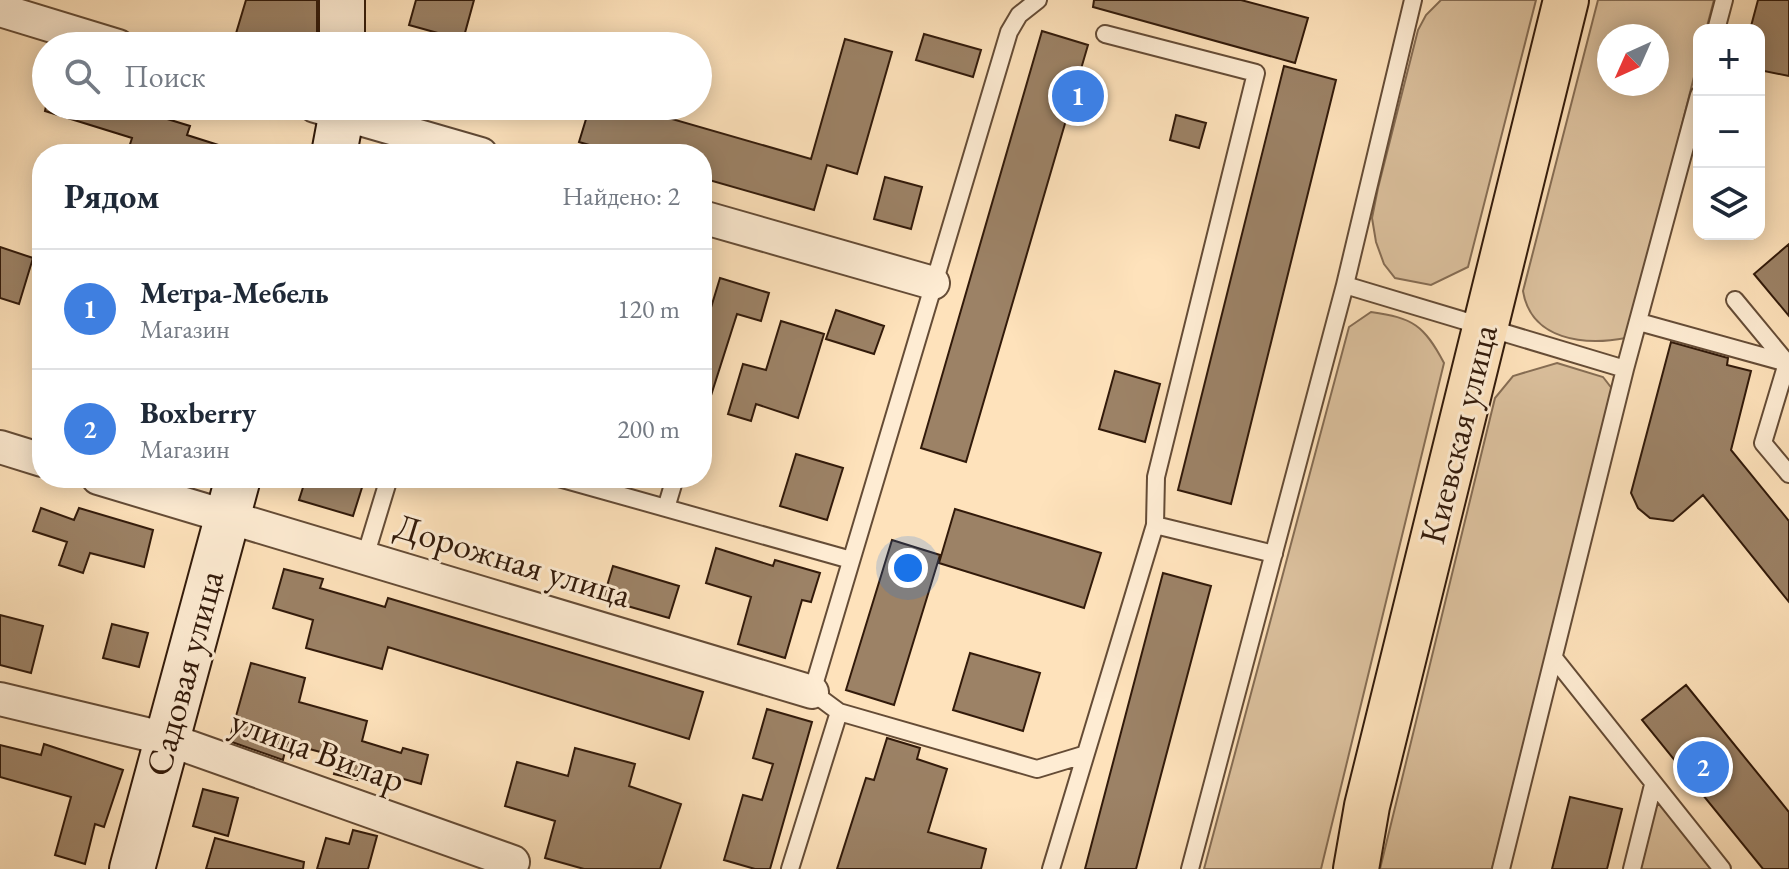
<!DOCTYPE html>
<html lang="ru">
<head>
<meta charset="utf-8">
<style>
	:root { --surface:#fff; --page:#f2f2f3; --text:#1f2937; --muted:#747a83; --line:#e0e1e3; --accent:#8f2418 }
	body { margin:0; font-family:"EB Garamond",serif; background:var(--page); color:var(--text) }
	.controls { position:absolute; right:24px; top:24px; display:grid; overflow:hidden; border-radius:16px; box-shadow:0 4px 20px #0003 }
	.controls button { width:72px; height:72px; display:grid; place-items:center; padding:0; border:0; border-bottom:2px solid var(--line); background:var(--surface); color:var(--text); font:40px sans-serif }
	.compass { position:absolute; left:1597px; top:24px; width:72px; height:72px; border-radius:50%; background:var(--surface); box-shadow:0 4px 20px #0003; rotate:225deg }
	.you { position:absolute; left:908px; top:568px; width:28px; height:28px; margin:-20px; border:6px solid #fff; border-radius:50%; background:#1a73e8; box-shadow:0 0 0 12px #1a73e833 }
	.badge { display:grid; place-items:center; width:52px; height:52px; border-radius:50%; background:var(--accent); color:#fff; font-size:26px; font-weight:700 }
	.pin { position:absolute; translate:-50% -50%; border:4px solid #fff; box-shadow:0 2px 8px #0006 }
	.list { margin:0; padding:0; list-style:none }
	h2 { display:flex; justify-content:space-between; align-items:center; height:104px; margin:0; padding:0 32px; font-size:34px }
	h2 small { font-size:26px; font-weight:400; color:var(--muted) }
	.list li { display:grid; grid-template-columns:52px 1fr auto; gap:24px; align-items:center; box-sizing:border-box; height:120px; padding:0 32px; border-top:2px solid var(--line) }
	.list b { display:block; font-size:30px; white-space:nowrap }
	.list p { margin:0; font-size:26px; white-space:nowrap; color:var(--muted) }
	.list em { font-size:26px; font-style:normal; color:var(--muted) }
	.icon { flex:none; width:44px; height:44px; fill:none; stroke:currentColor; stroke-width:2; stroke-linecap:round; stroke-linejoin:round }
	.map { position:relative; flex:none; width:1789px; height:869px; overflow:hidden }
	.search { position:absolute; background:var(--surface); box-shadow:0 4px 20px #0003; left:32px; top:32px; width:680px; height:88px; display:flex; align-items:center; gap:20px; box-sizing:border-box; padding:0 28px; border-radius:44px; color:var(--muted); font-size:30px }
	.panel { position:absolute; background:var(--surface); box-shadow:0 4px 20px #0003; left:32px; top:144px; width:680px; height:344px; border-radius:32px }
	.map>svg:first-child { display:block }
	.green { fill:#dbc09d; stroke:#866d54; stroke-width:2; fill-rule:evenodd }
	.building { fill:#9c8266; stroke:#321a0a; stroke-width:2 }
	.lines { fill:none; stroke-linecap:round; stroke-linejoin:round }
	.service-casing { stroke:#654c36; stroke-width:20 }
	.minor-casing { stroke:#654c36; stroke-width:36 }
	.secondary-casing { stroke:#321a0a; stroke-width:48 }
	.primary-casing { stroke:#321a0a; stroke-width:48 }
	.service { stroke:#feecd3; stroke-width:16 }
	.minor { stroke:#feecd3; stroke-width:32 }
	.secondary { stroke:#feecd3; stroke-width:44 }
	.primary { stroke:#fee2bb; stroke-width:44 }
	.labels { text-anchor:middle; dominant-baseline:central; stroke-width:6; stroke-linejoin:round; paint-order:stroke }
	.street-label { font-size:36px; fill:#321a0a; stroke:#feecd3 }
</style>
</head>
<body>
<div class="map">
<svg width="1789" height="869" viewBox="0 0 1789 869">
	<rect width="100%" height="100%" fill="#fee2bb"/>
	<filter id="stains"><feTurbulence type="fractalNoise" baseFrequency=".0025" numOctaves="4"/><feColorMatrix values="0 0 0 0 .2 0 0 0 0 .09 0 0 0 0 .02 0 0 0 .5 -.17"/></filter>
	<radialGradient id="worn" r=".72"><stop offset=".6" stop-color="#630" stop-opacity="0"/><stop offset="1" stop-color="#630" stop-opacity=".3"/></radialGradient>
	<path class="green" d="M1441,0H1536L1468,267L1431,285L1395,278L1384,264L1376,242L1372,218L1378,188L1418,30L1426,15Z
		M1598,0H1714L1706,30H1699V57L1633,319L1626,338C1584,346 1531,340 1523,291ZM1609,36H1657V84H1609Z
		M1371,312C1413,318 1424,325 1444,363L1321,869H1204L1349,327Z
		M1557,363L1603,377L1613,390L1492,869H1380L1495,398L1513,376Z
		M1656,795L1717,869H1639Z"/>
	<path class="building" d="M246,0H317V46H253L234,40Z
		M416,0H474L463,40L409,25Z
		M1094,0H1241L1308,18L1295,63L1093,7Z
		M1758,0H1789V76L1759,70V30H1750Z
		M1042,31L1088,45L966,462L921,448Z
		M924,34L981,50L973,77L916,60Z
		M845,39L892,52L857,174L827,165L814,210L702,178V154H620L579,142L590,106H627L811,159Z
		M1284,66L1336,80L1231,504L1178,490Z
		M46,106H125L190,126L187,135L231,149L230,154H127L132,138L45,111Z
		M1176,115L1206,123L1199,148L1170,140Z
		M885,177L922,187L911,229L874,219Z
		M1789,244V316L1754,274Z
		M0,247L33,258L19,304L0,298Z
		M720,278L769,293L761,321L737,314L707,408L702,407V323L706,324Z
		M836,310L884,326L874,354L826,339Z
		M781,321L824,334L798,418L756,404L751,421L728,414L743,364L766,370Z
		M1671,342L1728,358L1727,365L1751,371L1731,450L1789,521V602L1703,495L1673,521L1650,518L1638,508L1631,493Z
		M1115,371L1160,384L1145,442L1099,429Z
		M796,454L843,468L827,520L780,506Z
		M306,478H365L353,516L299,500Z
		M41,508L74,520L79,508L153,530L144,567L90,553L83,573L59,565L67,542L33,531Z
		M955,509L1101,553L1084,608L939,563Z
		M892,540L940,555L894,705L846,690Z
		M716,548L773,566L775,560L820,573L811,602L802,600L785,658L738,644L751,597L706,583Z
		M613,566L679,586L669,618L603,599Z
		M284,569L323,579L320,588L385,607L388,598L703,692L689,739L388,647L382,669L306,648L313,620L273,608Z
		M1163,573L1211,586L1136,869H1085Z
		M0,615L43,626L31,673L0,665Z
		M112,624L148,633L139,667L103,658Z
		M970,653L1040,673L1023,731L953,710Z
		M251,663L305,678L299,702L367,721L362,741L401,753L403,748L428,755L421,784L362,767L358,780L334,774L339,757L287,743L283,760L229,741Z
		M1686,685L1789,812V869H1763L1642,720Z
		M767,709L812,722L770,869H755L724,860L743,795L762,800L773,764L753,758Z
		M887,738L920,748L917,759L947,769L928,832L986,849L981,869H837L866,778L874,780Z
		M44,744L123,770L104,827L95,824L85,864L55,855L71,797L0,777V745L41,755Z
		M575,748L635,764L629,786L681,804L660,869H584L545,858L555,821L505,806L517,762L568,776Z
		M203,789L238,798L228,836L193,826Z
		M1570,797L1622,809L1607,869H1552Z
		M353,830L377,836L368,869H317L326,838L349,844Z
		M215,838L304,862L303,869H206Z"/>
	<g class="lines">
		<defs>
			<path id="service" d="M1716,30L1724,0
				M1105,34L1256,73L1156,477L1155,525
				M1345,285L1625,369
				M1735,300L1788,364
				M1639,322L1787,363L1763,443L1789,474
				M559,478L851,560
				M666,508L675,478
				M365,557L389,478
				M1554,658L1722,869
				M839,712L812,692L1009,32L1019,15L1038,0
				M790,869L839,712L1037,769L1083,755
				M1051,869L1155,525L1274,554
				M1190,869L1345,285L1413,0
				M1501,869L1625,369L1699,95
				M1632,869L1653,785"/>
			<path id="minor" d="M0,10L118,46
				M315,106L481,154
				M702,217L933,283
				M0,447L42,460
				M98,478L812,692
				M0,699L167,739L513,862"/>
			<path id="secondary" d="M342,0V46
				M334,154L343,106
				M132,869L238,478"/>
			<path id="primary" d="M1356,869L1367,806L1566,0"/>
		</defs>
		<use href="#service" class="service-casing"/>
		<use href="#minor" class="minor-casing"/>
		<use href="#secondary" class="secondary-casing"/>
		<use href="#primary" class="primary-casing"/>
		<use href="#service" class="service"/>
		<use href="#minor" class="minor"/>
		<use href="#secondary" class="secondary"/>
		<use href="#primary" class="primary"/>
	</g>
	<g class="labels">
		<g class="street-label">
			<text transform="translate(1458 434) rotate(-76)">Киевская улица</text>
			<text transform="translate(513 560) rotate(17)">Дорожная улица</text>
			<text transform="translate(184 673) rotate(-75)">Садовая улица</text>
			<text transform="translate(318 750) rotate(20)">улица Вилар</text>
		</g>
	</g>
	<rect width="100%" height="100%" filter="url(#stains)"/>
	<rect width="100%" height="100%" fill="url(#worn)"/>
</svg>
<div class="controls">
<button>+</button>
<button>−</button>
<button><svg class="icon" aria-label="layers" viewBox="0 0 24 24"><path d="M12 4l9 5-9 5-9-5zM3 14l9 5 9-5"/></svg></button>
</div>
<svg class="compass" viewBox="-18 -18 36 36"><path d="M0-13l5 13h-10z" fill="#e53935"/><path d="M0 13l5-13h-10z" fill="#747a83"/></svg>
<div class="you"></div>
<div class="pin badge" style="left:1078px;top:96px;background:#3f7fe0">1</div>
<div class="pin badge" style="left:1703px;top:767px;background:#3f7fe0">2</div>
<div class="search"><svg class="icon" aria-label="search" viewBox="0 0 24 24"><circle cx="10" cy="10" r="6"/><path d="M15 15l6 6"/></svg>Поиск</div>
<section class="panel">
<h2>Рядом<small>Найдено: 2</small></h2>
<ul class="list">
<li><span class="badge" style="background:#3f7fe0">1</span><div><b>Метра-Мебель</b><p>Магазин</p></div><em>120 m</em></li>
<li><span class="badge" style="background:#3f7fe0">2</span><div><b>Boxberry</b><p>Магазин</p></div><em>200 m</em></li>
</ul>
</section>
</div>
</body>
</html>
